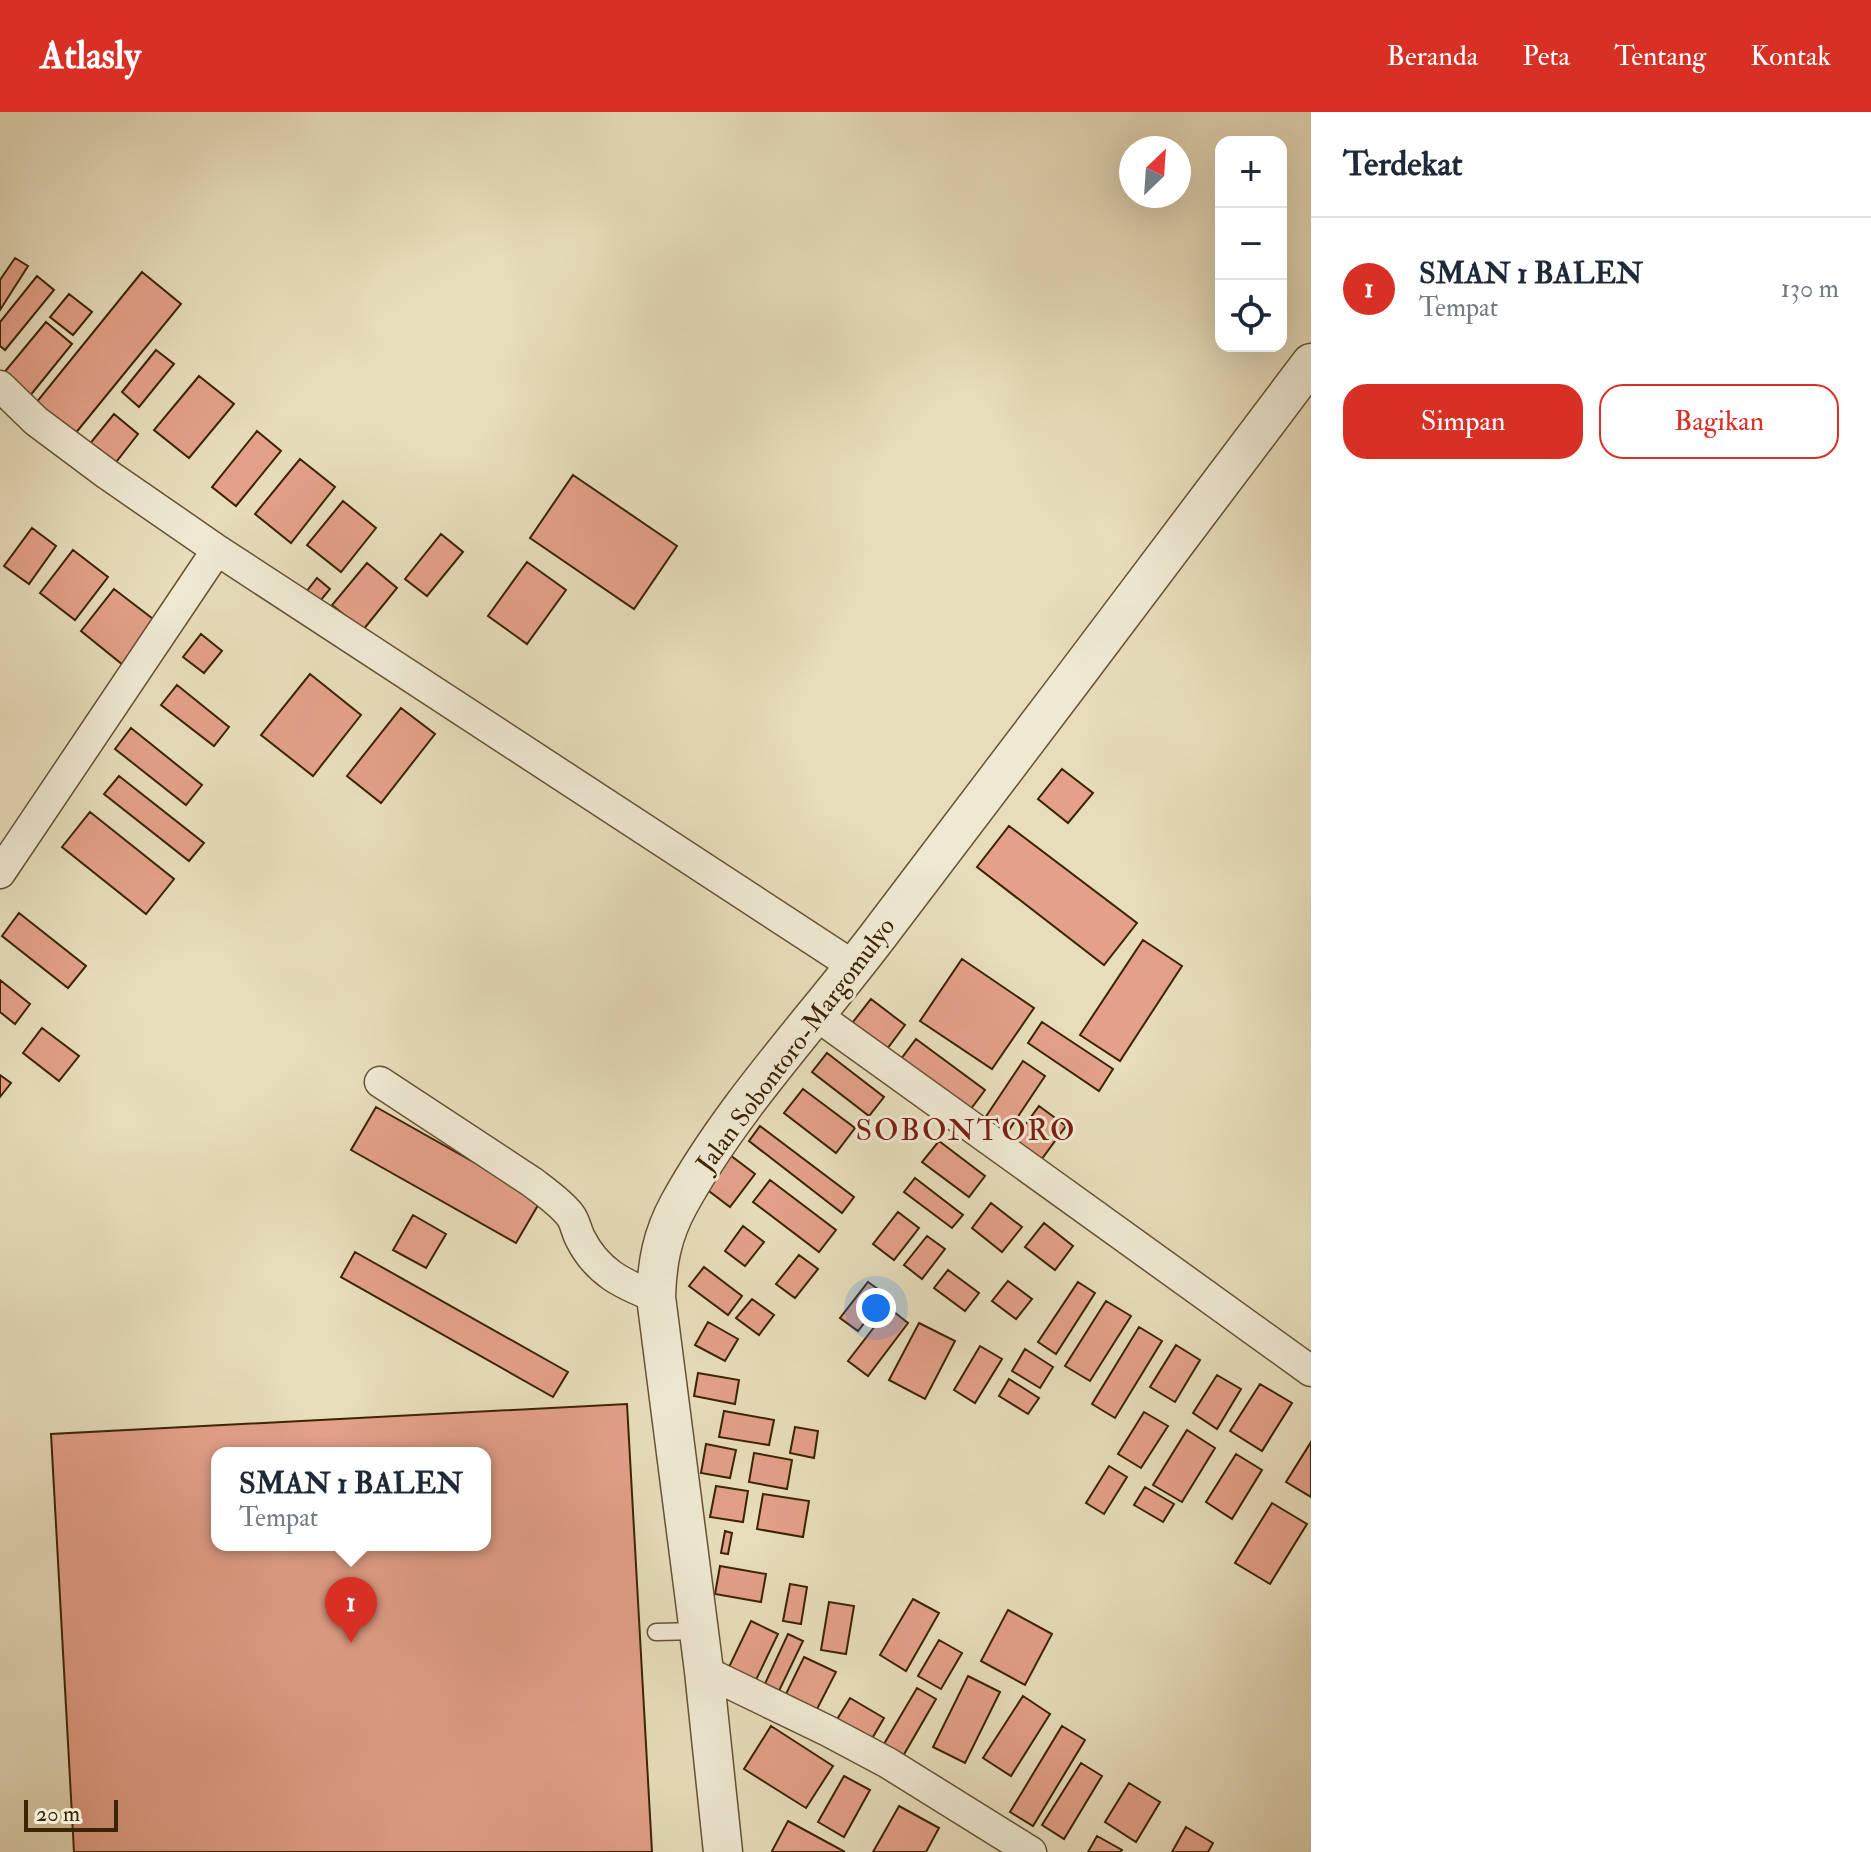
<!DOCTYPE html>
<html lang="id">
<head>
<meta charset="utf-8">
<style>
	:root { --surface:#fff; --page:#f6f6f7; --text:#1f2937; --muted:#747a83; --line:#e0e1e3; --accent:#d93025 }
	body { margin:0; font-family:"IM FELL Double Pica",serif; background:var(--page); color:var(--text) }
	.controls { position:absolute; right:24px; top:24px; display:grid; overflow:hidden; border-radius:16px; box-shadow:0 8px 32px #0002 }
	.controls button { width:72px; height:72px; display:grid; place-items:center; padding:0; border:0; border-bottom:2px solid var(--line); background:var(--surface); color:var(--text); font:40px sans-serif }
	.compass { position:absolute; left:1119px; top:24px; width:72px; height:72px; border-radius:50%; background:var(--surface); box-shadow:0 8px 32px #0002; rotate:25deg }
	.scale { position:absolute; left:24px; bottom:20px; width:94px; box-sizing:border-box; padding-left:8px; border:4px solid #3b2404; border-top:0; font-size:22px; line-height:28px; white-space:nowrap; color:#3b2404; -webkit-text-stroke:6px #efe9d3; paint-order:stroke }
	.you { position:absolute; left:876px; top:1196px; width:28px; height:28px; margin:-20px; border:6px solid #fff; border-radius:50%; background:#1a73e8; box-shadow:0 0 0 12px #1a73e833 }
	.badge { display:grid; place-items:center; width:52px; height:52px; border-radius:50%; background:var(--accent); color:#fff; font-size:26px; font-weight:700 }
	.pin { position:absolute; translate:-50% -66px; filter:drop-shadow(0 2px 4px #0008) }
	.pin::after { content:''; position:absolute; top:42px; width:28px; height:24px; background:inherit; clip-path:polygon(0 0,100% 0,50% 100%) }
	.popup { position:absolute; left:211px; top:1335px; width:280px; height:104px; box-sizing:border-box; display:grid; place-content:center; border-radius:16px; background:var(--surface); filter:drop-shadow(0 2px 6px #0005); font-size:26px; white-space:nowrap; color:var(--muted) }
	.popup b { font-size:30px; color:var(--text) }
	.popup::after { content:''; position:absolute; left:50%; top:100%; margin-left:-16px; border:16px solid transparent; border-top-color:var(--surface) }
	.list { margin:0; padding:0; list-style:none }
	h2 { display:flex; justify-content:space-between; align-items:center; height:104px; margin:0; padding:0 32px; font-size:34px }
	h2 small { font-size:26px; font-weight:400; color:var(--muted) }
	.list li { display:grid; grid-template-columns:52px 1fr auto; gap:24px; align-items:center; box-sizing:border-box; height:144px; padding:0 32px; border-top:2px solid var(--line) }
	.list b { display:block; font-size:30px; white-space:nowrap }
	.list p { margin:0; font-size:26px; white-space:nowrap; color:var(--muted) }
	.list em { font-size:26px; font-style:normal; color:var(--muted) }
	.actions { display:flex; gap:16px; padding:24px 32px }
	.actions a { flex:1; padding:18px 0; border:2px solid var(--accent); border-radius:24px; text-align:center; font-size:28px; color:var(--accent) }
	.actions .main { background:var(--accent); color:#fff }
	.icon { flex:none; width:44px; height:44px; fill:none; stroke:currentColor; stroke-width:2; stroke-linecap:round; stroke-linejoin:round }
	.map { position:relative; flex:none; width:1311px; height:1740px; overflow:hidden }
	header { display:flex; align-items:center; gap:48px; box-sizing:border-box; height:112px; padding:0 40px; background:var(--accent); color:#fff }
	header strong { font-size:38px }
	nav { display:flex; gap:44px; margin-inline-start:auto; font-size:28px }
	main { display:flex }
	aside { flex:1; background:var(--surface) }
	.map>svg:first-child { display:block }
	.building { fill:#e4a089; stroke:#3b2404; stroke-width:2; fill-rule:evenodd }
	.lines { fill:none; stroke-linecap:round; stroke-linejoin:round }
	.service-casing { stroke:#665232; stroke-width:19 }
	.minor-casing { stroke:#665232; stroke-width:33 }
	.tertiary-casing { stroke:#665232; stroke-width:41 }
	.service { stroke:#efe9d3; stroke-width:16 }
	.minor { stroke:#efe9d3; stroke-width:30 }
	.tertiary { stroke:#efe9d3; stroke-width:38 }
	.labels { text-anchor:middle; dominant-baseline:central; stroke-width:6; stroke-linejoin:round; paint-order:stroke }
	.street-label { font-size:26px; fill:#3b2404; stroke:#efe9d3 }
	.quarter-label { font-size:30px; letter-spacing:2px; fill:#7a1f14; stroke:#efe9d3 }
</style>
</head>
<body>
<header>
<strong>Atlasly</strong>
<nav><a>Beranda</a><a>Peta</a><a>Tentang</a><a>Kontak</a></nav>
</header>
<main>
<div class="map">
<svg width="1311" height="1740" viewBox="0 0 1311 1740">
	<rect width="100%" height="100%" fill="#e7ddbb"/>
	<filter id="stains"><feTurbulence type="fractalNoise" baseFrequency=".0025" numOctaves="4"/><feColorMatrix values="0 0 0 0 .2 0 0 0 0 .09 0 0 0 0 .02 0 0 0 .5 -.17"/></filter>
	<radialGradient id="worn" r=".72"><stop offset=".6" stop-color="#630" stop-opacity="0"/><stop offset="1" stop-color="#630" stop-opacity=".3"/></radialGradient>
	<path class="building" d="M15,146L28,154L0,198V168Z
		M142,160L181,192L70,328L31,297Z
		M37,164L54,178L5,238L0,234V210Z
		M69,182L92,200L73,223L50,205Z
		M46,210L72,232L29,285L2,263Z
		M156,238L174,252L139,295L122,280Z
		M199,264L234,292L189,346L154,318Z
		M114,302L138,322L113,354L88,334Z
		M257,319L281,339L236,394L212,375Z
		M300,347L335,375L291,431L255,402Z
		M573,363L677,434L634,497L530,426Z
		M343,389L376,416L341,460L307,433Z
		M32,416L56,434L29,472L4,454Z
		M441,422L463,440L427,484L405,467Z
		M73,438L108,465L75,508L40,481Z
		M527,450L566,478L527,532L488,504Z
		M367,451L397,476L363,518L332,493Z
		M317,466L330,477L316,494L303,484Z
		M114,477L157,510L123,553L81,519Z
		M201,522L222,539L204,561L183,545Z
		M310,562L361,603L313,664L261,623Z
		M177,573L229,615L214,634L161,593Z
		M401,596L435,622L381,691L347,664Z
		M131,616L202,673L186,693L115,637Z
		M1062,657L1093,681L1068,711L1038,687Z
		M119,664L204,731L189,749L104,682Z
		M90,700L174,767L146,802L62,735Z
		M1009,714L1137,811L1104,853L977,755Z
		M19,801L86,854L68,876L2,824Z
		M1143,828L1182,854L1120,949L1080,923Z
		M962,847L1034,896L992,957L920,909Z
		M0,868L30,892L15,912L0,900Z
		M871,887L905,913L884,941L849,915Z
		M1042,910L1113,957L1099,979L1028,931Z
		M42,916L79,944L59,969L23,941Z
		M916,927L985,978L967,1002L898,951Z
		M827,941L884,985L869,1004L812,960Z
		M1023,949L1045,964L1005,1024L983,1009Z
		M0,963L11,971L0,985Z
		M803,977L855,1016L836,1041L784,1001Z
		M1039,994L1066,1014L1041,1048L1014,1028Z
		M376,995L541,1088L516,1131L351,1038Z
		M760,1014L854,1085L842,1101L749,1029Z
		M939,1029L985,1064L969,1085L922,1050Z
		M726,1040L755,1062L730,1095L701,1073Z
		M915,1066L963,1103L952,1116L904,1080Z
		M770,1068L836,1118L819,1140L753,1090Z
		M991,1091L1022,1115L1002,1140L972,1116Z
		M898,1100L919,1116L894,1148L873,1132Z
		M413,1103L446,1122L426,1156L393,1138Z
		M1044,1111L1073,1134L1055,1158L1025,1135Z
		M743,1114L764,1130L745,1154L725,1139Z
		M927,1124L945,1137L922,1167L904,1153Z
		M355,1140L568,1260L553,1285L341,1165Z
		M799,1143L818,1157L795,1186L776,1172Z
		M704,1155L742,1184L728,1203L689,1174Z
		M948,1158L979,1181L965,1199L934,1176Z
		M1008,1169L1032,1187L1016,1207L992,1189Z
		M868,1170L886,1183L858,1219L840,1206Z
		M1078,1170L1095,1181L1056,1242L1038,1230Z
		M752,1187L774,1203L759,1223L736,1206Z
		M1106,1189L1131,1204L1090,1269L1065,1254Z
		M889,1196L908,1211L868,1264L848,1249Z
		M708,1210L738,1227L725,1249L695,1233Z
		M919,1211L955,1229L925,1287L889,1268Z
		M1139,1215L1162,1229L1115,1306L1092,1292Z
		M1176,1233L1200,1248L1175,1290L1150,1275Z
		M980,1234L1002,1247L975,1291L954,1278Z
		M1025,1237L1053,1255L1040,1276L1012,1259Z
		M698,1261L739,1268L735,1292L694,1284Z
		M1217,1263L1241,1277L1217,1317L1193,1301Z
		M1009,1267L1039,1286L1028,1302L999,1284Z
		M1260,1272L1292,1291L1262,1339L1230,1319Z
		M627,1292L652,1740H74L51,1322ZM217,1341H485V1433H217Z
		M724,1299L774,1308L769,1333L719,1325Z
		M1144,1300L1168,1314L1141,1356L1118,1342Z
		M795,1315L818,1319L814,1346L790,1341Z
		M1187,1318L1215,1336L1182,1390L1153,1373Z
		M1311,1330V1385L1286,1370Z
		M706,1332L736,1338L730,1366L701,1361Z
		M754,1341L792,1348L787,1377L749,1370Z
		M1236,1342L1262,1358L1232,1407L1206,1390Z
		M1109,1354L1127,1365L1104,1402L1086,1391Z
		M716,1374L748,1379L743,1410L710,1405Z
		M1145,1375L1174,1392L1163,1410L1134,1393Z
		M763,1382L809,1389L803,1425L757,1417Z
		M1272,1391L1307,1412L1270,1472L1235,1451Z
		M725,1419L732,1421L728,1442L721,1441Z
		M720,1454L766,1462L761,1490L715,1482Z
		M790,1472L807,1475L801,1512L783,1509Z
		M913,1487L939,1501L906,1559L880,1543Z
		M829,1490L854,1494L846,1542L821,1538Z
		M1008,1498L1052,1522L1025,1573L981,1549Z
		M751,1509L778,1522L755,1570L728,1557Z
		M788,1522L803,1529L777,1583L763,1576Z
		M939,1528L962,1541L941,1577L918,1564Z
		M804,1545L836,1560L815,1601L784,1586Z
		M968,1564L1000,1580L965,1651L933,1635Z
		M917,1576L936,1587L903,1644L884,1632Z
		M1023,1584L1050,1602L1011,1664L983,1646Z
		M850,1586L884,1606L867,1635L833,1614Z
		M771,1614L833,1654L806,1696L744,1657Z
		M1062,1614L1085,1628L1033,1714L1010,1700Z
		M1081,1651L1102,1664L1064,1727L1042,1713Z
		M844,1664L870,1678L844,1725L818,1710Z
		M1129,1671L1160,1690L1136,1730L1105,1710Z
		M899,1694L939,1716L926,1740H873Z
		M788,1709L845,1740H774L772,1739Z
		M1186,1715L1213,1731L1208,1740H1172Z
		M1097,1724L1122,1738L1120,1740H1088Z"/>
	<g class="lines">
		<defs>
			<path id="service" d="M656,1520L698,1519"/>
			<path id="minor" d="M0,274L36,309L107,362L217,438L855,855
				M0,761L217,438
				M816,903L1311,1259
				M380,970L532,1070C545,1080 560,1090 570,1103C575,1109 576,1118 580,1126C597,1160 622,1172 656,1185
				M704,1559L828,1619L888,1651L1031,1740"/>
			<path id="tertiary" d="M723,1740L704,1559L656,1185C657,1151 662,1123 679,1092C734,992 816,907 884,816C1027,628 1169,440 1311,251"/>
		</defs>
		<use href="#service" class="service-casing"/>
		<use href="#minor" class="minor-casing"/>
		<use href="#tertiary" class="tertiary-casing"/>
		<use href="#service" class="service"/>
		<use href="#minor" class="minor"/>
		<use href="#tertiary" class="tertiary"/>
	</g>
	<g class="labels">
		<g class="street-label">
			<text transform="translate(796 933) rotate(-53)">Jalan Sobontoro-Margomulyo</text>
		</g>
		<g class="quarter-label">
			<text x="966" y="1018">SOBONTORO</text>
		</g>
	</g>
	<rect width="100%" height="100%" filter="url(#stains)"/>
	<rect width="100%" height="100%" fill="url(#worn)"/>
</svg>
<div class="controls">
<button>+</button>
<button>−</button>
<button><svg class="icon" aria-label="locate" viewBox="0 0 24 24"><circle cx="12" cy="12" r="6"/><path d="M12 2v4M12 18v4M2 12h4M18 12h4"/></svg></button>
</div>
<svg class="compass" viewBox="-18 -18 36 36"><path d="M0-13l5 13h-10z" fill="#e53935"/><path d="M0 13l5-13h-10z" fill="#747a83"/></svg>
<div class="scale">20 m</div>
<div class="you"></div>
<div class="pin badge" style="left:351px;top:1531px">1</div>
<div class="popup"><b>SMAN 1 BALEN</b>Tempat</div>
</div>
<aside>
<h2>Terdekat<small></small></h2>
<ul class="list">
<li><span class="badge">1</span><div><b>SMAN 1 BALEN</b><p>Tempat</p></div><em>130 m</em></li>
</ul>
<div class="actions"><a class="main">Simpan</a><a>Bagikan</a></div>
</aside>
</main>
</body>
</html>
